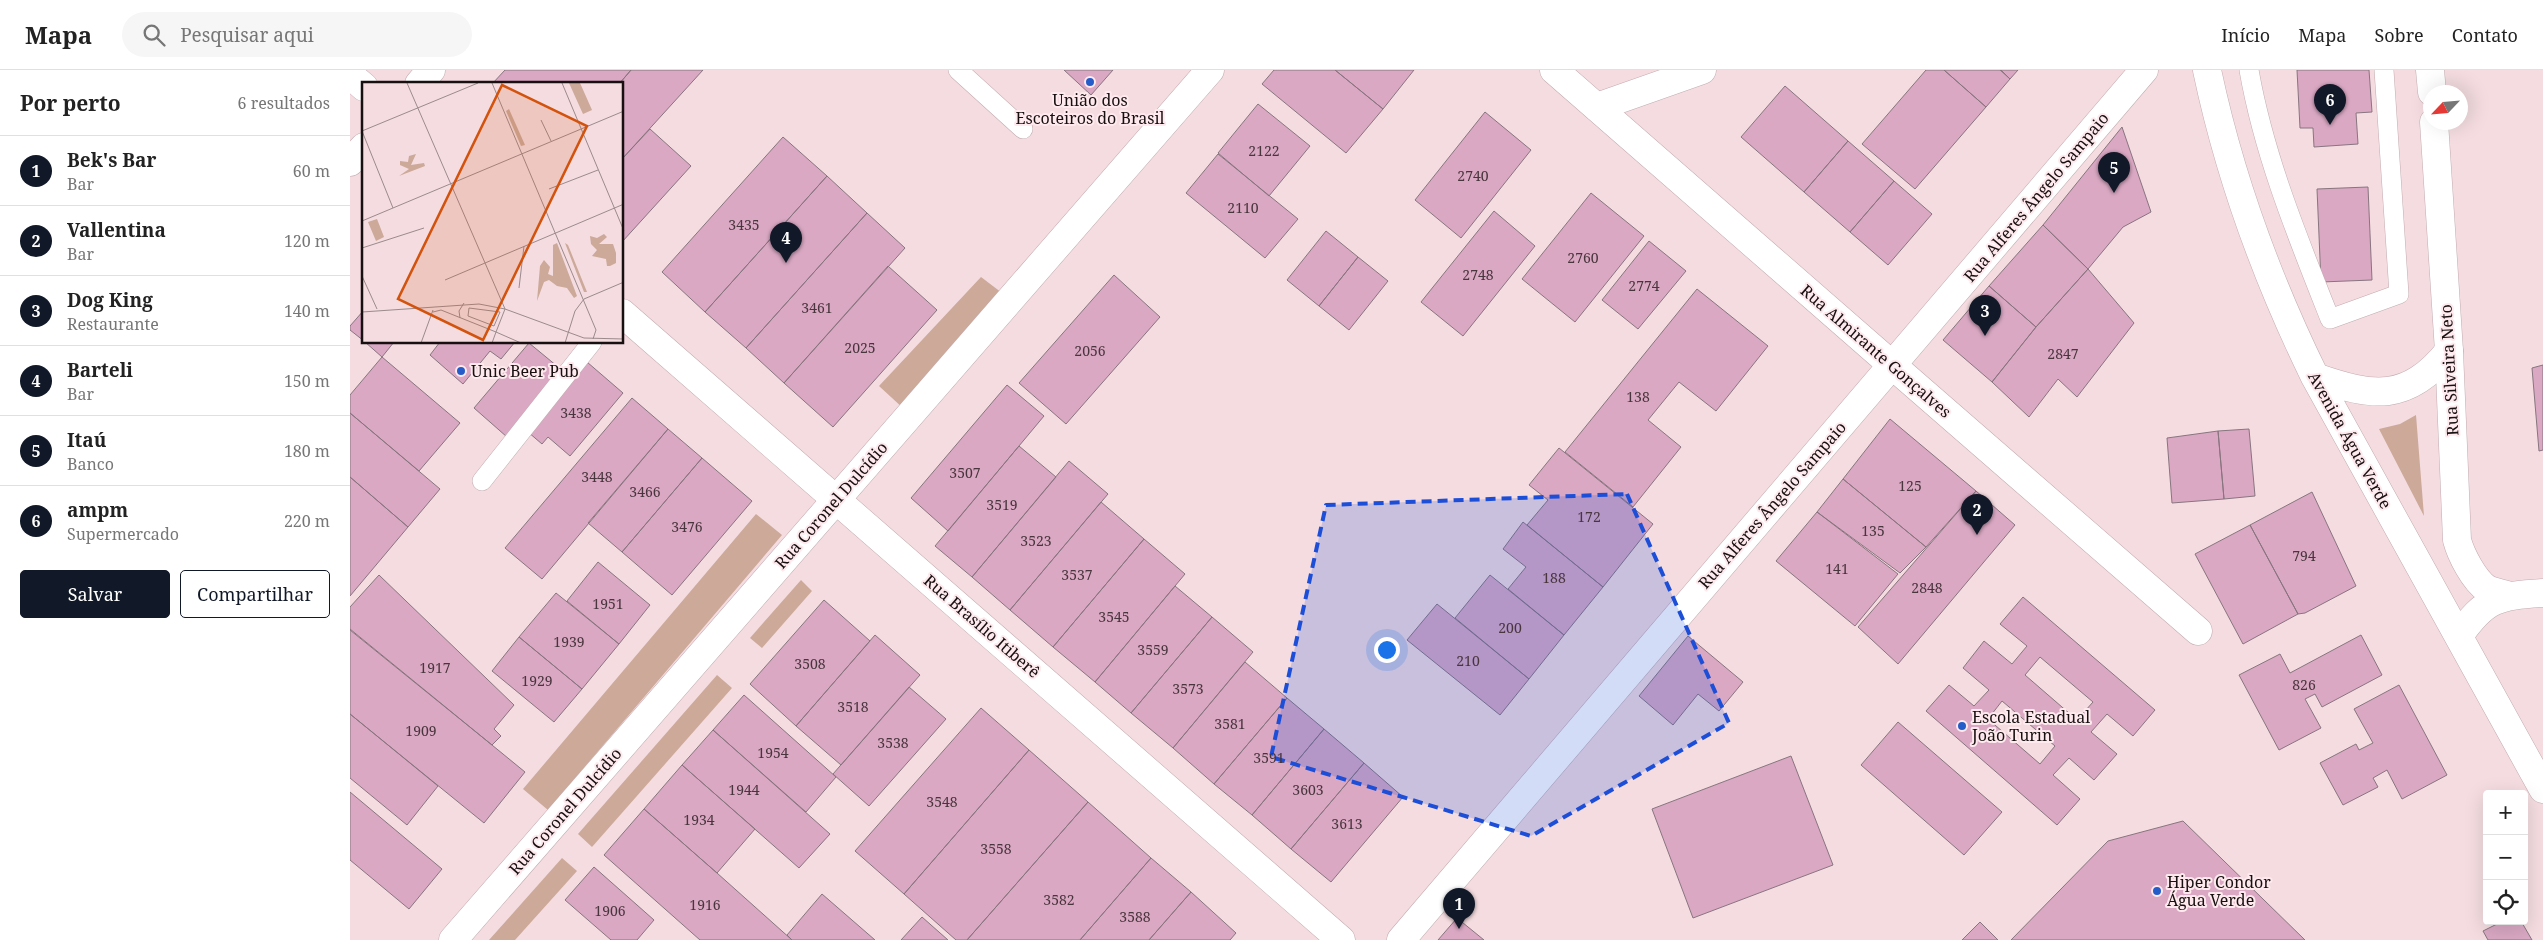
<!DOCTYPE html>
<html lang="pt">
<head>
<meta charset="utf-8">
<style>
	:root { --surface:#fff; --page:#f6f6f6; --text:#222; --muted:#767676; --line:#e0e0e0; --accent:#111827 }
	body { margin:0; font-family:"Noto Serif",serif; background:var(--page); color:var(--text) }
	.controls { position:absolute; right:15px; bottom:15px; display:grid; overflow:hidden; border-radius:5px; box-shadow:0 5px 20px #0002 }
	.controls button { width:45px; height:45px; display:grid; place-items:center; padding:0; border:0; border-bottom:1px solid var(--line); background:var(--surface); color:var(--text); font:25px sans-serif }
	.compass { position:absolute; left:2073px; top:15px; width:45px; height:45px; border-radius:50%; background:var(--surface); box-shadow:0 5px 20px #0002; rotate:244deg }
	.you { position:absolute; left:1036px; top:579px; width:18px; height:18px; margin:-12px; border:4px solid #fff; border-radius:50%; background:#1a73e8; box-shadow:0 0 0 8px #1a73e833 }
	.badge { display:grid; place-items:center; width:32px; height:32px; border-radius:50%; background:var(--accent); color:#fff; font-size:16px; font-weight:700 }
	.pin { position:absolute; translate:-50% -41px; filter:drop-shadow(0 1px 2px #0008) }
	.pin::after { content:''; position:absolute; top:26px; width:18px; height:15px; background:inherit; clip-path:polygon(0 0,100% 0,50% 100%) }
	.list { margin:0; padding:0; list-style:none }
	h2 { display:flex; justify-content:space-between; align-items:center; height:65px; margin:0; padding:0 20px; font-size:21px }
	h2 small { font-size:16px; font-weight:400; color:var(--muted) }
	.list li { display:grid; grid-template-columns:32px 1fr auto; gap:15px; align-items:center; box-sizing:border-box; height:70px; padding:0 20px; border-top:1px solid var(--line) }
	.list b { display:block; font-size:19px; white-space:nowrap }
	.list p { margin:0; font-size:16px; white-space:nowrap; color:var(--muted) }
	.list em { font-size:16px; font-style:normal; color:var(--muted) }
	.actions { display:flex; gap:10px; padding:15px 20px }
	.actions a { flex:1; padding:11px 0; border:1px solid var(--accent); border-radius:5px; text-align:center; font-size:18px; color:var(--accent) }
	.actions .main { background:var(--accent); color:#fff }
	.icon { flex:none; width:28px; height:28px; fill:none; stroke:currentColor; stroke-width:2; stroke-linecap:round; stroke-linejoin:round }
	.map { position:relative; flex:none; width:2193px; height:870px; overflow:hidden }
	header { display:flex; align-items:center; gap:30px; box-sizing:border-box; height:70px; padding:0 25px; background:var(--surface); border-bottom:1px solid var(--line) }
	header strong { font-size:24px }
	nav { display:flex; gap:28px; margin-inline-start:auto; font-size:18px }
	.search { width:350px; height:45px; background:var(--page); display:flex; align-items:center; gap:12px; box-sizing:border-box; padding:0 18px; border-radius:28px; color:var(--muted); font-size:19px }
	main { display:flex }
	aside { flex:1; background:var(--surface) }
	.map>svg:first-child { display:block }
	.green { fill:#cca998 }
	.building { fill:#daa8c3; stroke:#88757f; fill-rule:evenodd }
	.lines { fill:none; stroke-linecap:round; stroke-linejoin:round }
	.service-casing { stroke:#c3abb0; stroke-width:20 }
	.minor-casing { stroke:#c3abb0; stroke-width:29 }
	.tertiary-casing { stroke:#c3abb0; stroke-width:29 }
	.secondary-casing { stroke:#c3abb0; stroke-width:29 }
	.service { stroke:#fff; stroke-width:19 }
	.minor { stroke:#fff; stroke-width:28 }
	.tertiary { stroke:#fff; stroke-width:28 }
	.secondary { stroke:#fff; stroke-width:28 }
	.marked { fill:#1d4ed8; fill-opacity:0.2; stroke:#1d4ed8; stroke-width:4; stroke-dasharray:10 6; stroke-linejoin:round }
	.poi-dot { fill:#245cc9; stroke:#feeaee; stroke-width:2 }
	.labels { text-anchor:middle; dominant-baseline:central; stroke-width:4; stroke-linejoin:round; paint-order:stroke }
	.number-label { font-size:14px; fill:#48353d }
	.poi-label { font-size:16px; fill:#170f10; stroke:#feeaee; text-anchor:start }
	.street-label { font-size:16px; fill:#170f10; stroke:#feeaee }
	.inset-road { fill:none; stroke:#9c8a8d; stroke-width:1 }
	.view { fill:#d3520c; fill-opacity:0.15; stroke:#d3520c; stroke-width:2.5 }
	.inset-edge { fill:none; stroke:#170f10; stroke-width:2.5 }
</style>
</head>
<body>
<header>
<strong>Mapa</strong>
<div class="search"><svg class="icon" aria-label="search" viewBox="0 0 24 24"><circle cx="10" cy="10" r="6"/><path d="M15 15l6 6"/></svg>Pesquisar aqui</div>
<nav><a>Início</a><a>Mapa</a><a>Sobre</a><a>Contato</a></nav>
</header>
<main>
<aside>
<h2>Por perto<small>6 resultados</small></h2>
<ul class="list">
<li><span class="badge">1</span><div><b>Bek's Bar</b><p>Bar</p></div><em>60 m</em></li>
<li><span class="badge">2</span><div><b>Vallentina</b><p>Bar</p></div><em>120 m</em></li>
<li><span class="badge">3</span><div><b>Dog King</b><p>Restaurante</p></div><em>140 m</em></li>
<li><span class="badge">4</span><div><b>Barteli</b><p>Bar</p></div><em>150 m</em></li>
<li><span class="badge">5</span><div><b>Itaú</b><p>Banco</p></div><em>180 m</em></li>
<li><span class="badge">6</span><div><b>ampm</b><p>Supermercado</p></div><em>220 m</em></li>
</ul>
<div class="actions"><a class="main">Salvar</a><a>Compartilhar</a></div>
</aside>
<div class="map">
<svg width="2193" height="870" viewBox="0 0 2193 870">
	<rect width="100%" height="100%" fill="#f4dce0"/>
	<path class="green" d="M631,207L656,226L554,339L529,316Z
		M2066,345L2074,446L2029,359L2050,354Z
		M406,444L432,465L198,740L173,719Z
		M451,510L462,521L412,578L400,568Z
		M367,605L382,618L242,777L228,764Z
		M212,788L227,801L165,870H139Z"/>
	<path class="building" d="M155,0H281L269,14H142Z
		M281,0H353L272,89V14H269Z
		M714,0H763L741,25Z
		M924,0H985L1033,39L996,83L912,14Z
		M985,0H1064L1033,39Z
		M1576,0H1594L1636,37L1565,119L1512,74Z
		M1594,0H1650L1660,9L1636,37Z
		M1651,0H1668L1660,9Z
		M1947,0H2019L2022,42L2006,43L2008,74L1964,77L1963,58H1950Z
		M1435,16L1498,71L1454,122L1391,67Z
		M908,34L960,76L919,126L868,83Z
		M1135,42L1181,80L1111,168L1065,130Z
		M1772,57L1801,142L1773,157L1738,199L1693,155Z
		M300,59L341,96L272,172V89Z
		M433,67L477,106L355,242L312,202Z
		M1498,71L1544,111L1500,162L1454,122Z
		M868,84L948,149L915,188L836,123Z
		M477,106L517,143L396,278L355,242Z
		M1544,111L1582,144L1538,195L1500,162Z
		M2018,117L2022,210L1971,212L1967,119Z
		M1241,123L1294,166L1225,252L1172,209Z
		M1144,141L1185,176L1113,266L1071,232Z
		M517,143L555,178L434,313L396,278Z
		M1693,155L1738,199L1686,257L1639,216Z
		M976,161L1008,187L969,236L937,210Z
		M1299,171L1336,201L1288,259L1252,230Z
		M1008,187L1038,211L999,260L969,236Z
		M538,196L587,240L483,357L434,313Z
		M1738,199L1784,253L1727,327L1708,309L1679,347L1642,312L1686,257Z
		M764,205L810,247L716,354L669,313Z
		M1639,216L1686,257L1642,312L1593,270Z
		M1347,219L1418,276L1366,341L1329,312L1298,350L1331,377L1283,437L1215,382Z
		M14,240V271L0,260V256Z
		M15,272H44L32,287Z
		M90,272H165L151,289L140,281L113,314L80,285Z
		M179,273L213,301L157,367L124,338Z
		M32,287L110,353L69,401L0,343V325Z
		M237,292L273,323L220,386L198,367L192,374L178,362Z
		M2193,295V380L2189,381L2182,298Z
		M657,315L694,346L598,461L561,428Z
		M282,328L318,359L192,509L155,478Z
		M0,343L90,419L58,457L0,407Z
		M1540,349L1626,421L1576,477L1493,409Z
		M318,359L352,388L272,482L238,453Z
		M1899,359L1905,426L1874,429L1868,361Z
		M1868,361L1874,429L1822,433L1817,368Z
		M669,376L706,407L622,507L585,476Z
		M1209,378L1303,454L1253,517L1177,455L1198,430L1179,415Z
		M352,388L402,431L322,525L272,482Z
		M719,391L758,424L660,540L622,507Z
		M0,407L58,457L0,526Z
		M1493,409L1576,477L1550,503L1467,442Z
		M1626,421L1665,455L1548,594L1508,557Z
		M1962,422L2006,516L1955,543L1948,544L1900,455Z
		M751,432L794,469L703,577L660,540Z
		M1467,442L1548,504L1505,556L1426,491Z
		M1173,452L1253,517L1214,565L1158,519L1176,497L1153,479Z
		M1900,455L1948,544L1893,574L1845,484Z
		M794,469L835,504L745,612L703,577Z
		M248,492L300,535L269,574L217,531Z
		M29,505L164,635L144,659L151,666L142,675L0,560V537Z
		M1140,505L1214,565L1179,609L1105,548Z
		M825,516L862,547L781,643L745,612Z
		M206,523L269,574L232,619L169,567Z
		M1673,527L1805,640L1783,666L1757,644L1741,662L1767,684L1744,710L1719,688L1703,705L1730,729L1707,755L1576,641L1599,615L1624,636L1639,620L1613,598L1634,571L1662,594L1677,576L1650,554ZM1690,587L1743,632L1727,650L1675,605ZM1652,631L1705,676L1690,694L1638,649Z
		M474,530L520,571L446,656L400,614Z
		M1087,534L1179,609L1150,645L1057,570Z
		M862,547L903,582L823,678L781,643Z
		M0,559L175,702L134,753L0,644Z
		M525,565L570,605L491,695L446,656Z
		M2011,565L2032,605L1972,637L1965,624L1955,629L1971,658L1929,680L1889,605L1930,584L1940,603Z
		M1338,566L1393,612L1369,641L1348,624L1323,655L1289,626Z
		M169,567L232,619L204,652L142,601Z
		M895,592L937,628L864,714L823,678Z
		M2049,615L2097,705L2052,729L2037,700L2023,708L2028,717L1993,735L1970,693L2006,674L2009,680L2023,673L2004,639Z
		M559,617L596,649L519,736L483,704Z
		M394,625L486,707L456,742L363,660Z
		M937,628L974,659L902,745L864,714Z
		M631,638L679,680L554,824L505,781Z
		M0,644L88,716L57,755L0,708Z
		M1548,652L1652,742L1614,785L1511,695Z
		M974,659L1014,693L941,779L902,745Z
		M363,660L480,764L449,798L332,695Z
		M679,680L738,732L617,870H606L554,824Z
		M1441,686L1483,795L1343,848L1302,739Z
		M1014,693L1053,727L981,812L941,779Z
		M332,695L405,759L367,803L294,739Z
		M0,722L92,799L59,839L0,790Z
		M738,732L801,788L730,870H617Z
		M294,739L367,803L442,870H350L254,785Z
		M1833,751L1955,870H1661L1758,771Z
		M801,788L841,822L799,870H730Z
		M244,797L304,850L287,870H261L215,830Z
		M841,822L886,863L880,870H799Z
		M472,824L525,870H442L437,865Z
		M572,847L598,870H551Z
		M1107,848L1134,870H1088Z
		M2153,851H2171L2182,870H2138L2133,861Z
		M1630,852L1648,870H1612Z"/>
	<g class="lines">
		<defs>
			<path id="service" d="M608,0L673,59
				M1899,0C1914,86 1948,168 1980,249L2049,224L2034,0
				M132,411L242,272"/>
			<path id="minor" d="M2080,0L2082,22
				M69,14L81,0
				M1247,37L1352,0
				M2084,52L2099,281L2107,470C2111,485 2124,510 2137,519C2143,522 2151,523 2157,525
				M0,92L14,77
				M1542,295L1848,561
				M2109,566C2135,528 2148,526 2193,523"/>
			<path id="tertiary" d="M1204,0L1542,295
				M103,870L860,0"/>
			<path id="secondary" d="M1857,0C1880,109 1916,207 1965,307L2193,719
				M0,5L14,17
				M272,243L991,870
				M1965,307C2023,327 2057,333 2099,281
				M1051,870L1794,0"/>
		</defs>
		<use href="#service" class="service-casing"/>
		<use href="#minor" class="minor-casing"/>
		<use href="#tertiary" class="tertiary-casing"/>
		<use href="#secondary" class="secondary-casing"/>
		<use href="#service" class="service"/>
		<use href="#minor" class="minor"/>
		<use href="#tertiary" class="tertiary"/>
		<use href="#secondary" class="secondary"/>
	</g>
	<path class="marked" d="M1277,424L1379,653L1181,766L921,687L976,435Z"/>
	<g class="poi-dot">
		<circle cx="740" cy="12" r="5"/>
		<circle cx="111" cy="301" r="5"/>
		<circle cx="1612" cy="656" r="5"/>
		<circle cx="1807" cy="821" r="5"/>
	</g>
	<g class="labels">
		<g class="number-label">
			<text x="914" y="80">2122</text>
			<text x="1123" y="105">2740</text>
			<text x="893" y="137">2110</text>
			<text x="394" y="154">3435</text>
			<text x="1233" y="187">2760</text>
			<text x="1128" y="204">2748</text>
			<text x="1294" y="215">2774</text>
			<text x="467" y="237">3461</text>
			<text x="510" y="277">2025</text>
			<text x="740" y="280">2056</text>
			<text x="1713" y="283">2847</text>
			<text x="1288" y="326">138</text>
			<text x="226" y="342">3438</text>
			<text x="615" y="402">3507</text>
			<text x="247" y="406">3448</text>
			<text x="1560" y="415">125</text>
			<text x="295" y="421">3466</text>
			<text x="652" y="434">3519</text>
			<text x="1239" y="446">172</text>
			<text x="337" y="456">3476</text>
			<text x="1523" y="460">135</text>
			<text x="686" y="470">3523</text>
			<text x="1954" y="485">794</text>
			<text x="1487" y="498">141</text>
			<text x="727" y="504">3537</text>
			<text x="1204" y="507">188</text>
			<text x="1577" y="517">2848</text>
			<text x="258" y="533">1951</text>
			<text x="764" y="546">3545</text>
			<text x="1160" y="557">200</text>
			<text x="219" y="571">1939</text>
			<text x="803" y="579">3559</text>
			<text x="1118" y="590">210</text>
			<text x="460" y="593">3508</text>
			<text x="85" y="597">1917</text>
			<text x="187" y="610">1929</text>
			<text x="1954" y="614">826</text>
			<text x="838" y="618">3573</text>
			<text x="503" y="636">3518</text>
			<text x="880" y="653">3581</text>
			<text x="71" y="660">1909</text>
			<text x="543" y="672">3538</text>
			<text x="423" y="682">1954</text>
			<text x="919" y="687">3591</text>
			<text x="394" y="719">1944</text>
			<text x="958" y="719">3603</text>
			<text x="592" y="731">3548</text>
			<text x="349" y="749">1934</text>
			<text x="997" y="753">3613</text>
			<text x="646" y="778">3558</text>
			<text x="709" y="829">3582</text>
			<text x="355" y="834">1916</text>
			<text x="260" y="840">1906</text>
			<text x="785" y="846">3588</text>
		</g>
		<g class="poi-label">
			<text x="740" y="30" text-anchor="middle">União dos<tspan x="740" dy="18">Escoteiros do Brasil</tspan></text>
			<text x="121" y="301">Unic Beer Pub</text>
			<text x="1622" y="647">Escola Estadual<tspan x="1622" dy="18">João Turin</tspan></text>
			<text x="1817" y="812">Hiper Condor<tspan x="1817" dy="18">Água Verde</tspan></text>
		</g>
		<g class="street-label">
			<text transform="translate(1686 127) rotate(-50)">Rua Alferes Ângelo Sampaio</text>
			<text transform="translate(1526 281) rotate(41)">Rua Almirante Gonçalves</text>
			<text transform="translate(2099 300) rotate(-93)">Rua Silveira Neto</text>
			<text transform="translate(2000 370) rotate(61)">Avenida Água Verde</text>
			<text transform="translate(481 435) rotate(-49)">Rua Coronel Dulcídio</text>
			<text transform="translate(1422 435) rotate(-49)">Rua Alferes Ângelo Sampaio</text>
			<text transform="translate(632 556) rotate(41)">Rua Brasílio Itiberê</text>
			<text transform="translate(215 741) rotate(-49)">Rua Coronel Dulcídio</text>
		</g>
	</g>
	<g transform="translate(12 12)">
		<rect width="261" height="261" fill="#f4dce0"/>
		<path d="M207,1H218L230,28L221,32ZM147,27L163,63L159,64L144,29ZM54,72L49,83L62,81L63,84L37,94L47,87L38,83V79L46,80L47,74ZM15,137L22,155L14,159L6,140ZM242,152L245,155L237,162H251L254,171V181L248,184H245L244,177L230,174L235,168L229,162L228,154L235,156ZM195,161L215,214L212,216L205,206L195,204L187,198L182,200L175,219L178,184L182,178L188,185L186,192L191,194V163ZM203,161L206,163L225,210H222Z" fill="#cca998"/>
		<path class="inset-road" d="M45,1L143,227L134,250L159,261M130,1L234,248L231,257M200,1L262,149M179,38L189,59M0,49L116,1M0,49L31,126M187,107L236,88M0,139L262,29M0,166L62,146M0,194L15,227M83,198L262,122M157,206L162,164M107,226L138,230L132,244L106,234ZM0,230L117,222L143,227L222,256L262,257M71,230L79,228L134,250L130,261M98,236L97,229L102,221M59,261L71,228M203,261L213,229L222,217L262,200"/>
		<path class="view" d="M140,3L225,44L121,258L36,217Z"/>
		<rect width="261" height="261" class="inset-edge"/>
	</g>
</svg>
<div class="controls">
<button>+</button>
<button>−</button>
<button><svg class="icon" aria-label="locate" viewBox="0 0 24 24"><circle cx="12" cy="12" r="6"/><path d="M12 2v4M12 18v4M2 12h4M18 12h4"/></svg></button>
</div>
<svg class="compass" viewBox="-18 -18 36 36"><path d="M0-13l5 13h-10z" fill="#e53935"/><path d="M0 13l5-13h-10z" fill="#767676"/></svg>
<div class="you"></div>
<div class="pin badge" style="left:1109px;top:859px">1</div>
<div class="pin badge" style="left:1627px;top:465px">2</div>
<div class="pin badge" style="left:1635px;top:266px">3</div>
<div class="pin badge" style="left:436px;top:193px">4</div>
<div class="pin badge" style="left:1764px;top:123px">5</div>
<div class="pin badge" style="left:1980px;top:55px">6</div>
</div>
</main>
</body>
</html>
